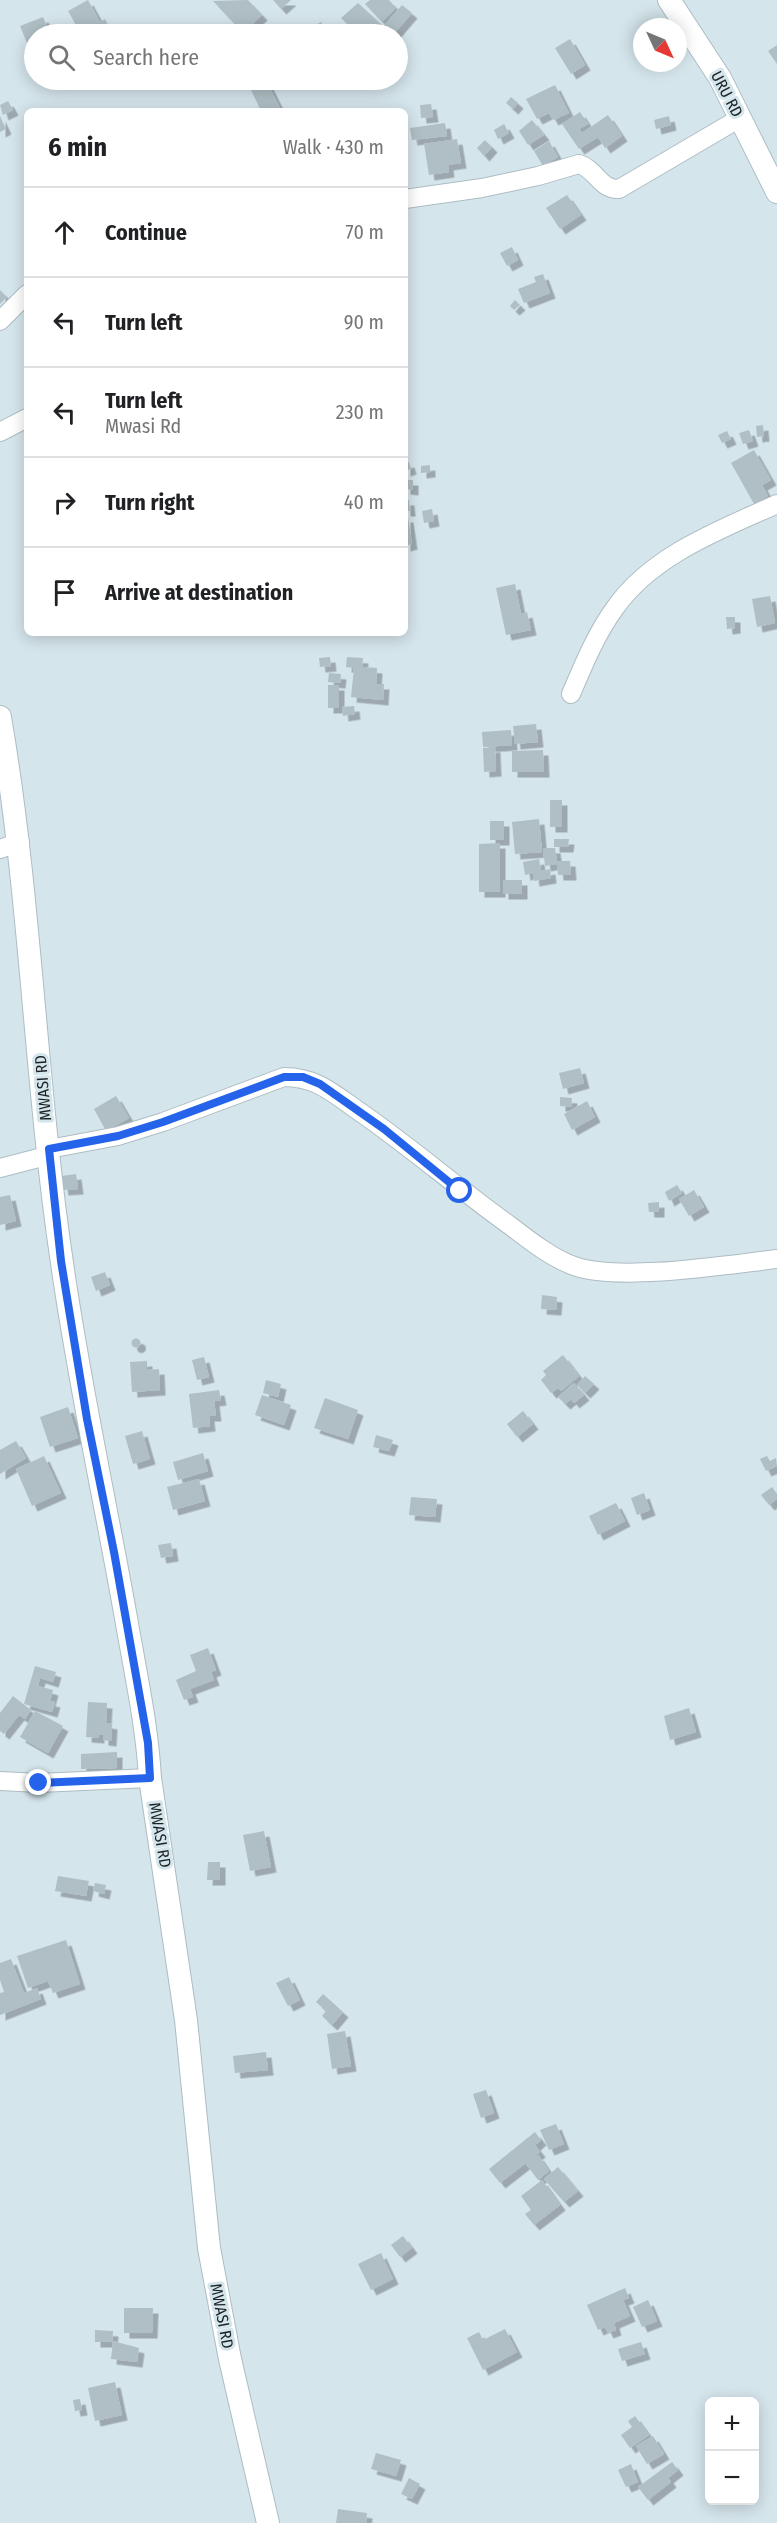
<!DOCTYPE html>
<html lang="en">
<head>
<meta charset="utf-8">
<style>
	:root { --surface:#fff; --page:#f6f6f6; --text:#202124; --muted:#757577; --line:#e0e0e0 }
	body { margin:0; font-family:"Fira Sans Condensed",sans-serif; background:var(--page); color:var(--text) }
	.controls { position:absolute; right:18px; bottom:18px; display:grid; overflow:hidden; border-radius:9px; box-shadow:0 3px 15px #0003 }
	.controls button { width:54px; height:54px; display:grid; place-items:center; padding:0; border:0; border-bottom:2px solid var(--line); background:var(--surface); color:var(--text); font:30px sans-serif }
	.compass { position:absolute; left:633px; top:18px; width:54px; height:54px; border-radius:50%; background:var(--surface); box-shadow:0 3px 15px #0003; rotate:134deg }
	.stop { position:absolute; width:18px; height:18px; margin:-14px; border:4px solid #2563eb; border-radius:50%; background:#fff }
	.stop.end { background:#2563eb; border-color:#fff; box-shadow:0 2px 6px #0008 }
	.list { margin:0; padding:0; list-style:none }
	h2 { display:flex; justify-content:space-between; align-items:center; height:78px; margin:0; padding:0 24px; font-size:26px }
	h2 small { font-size:20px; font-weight:400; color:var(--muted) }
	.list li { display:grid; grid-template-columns:39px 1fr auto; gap:18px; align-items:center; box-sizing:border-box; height:90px; padding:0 24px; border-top:2px solid var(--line) }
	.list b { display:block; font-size:22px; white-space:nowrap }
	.list p { margin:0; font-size:20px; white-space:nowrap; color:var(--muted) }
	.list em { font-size:20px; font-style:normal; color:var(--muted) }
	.icon { flex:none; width:33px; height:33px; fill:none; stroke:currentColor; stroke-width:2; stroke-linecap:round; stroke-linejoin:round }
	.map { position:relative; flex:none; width:777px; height:2523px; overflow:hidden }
	.search { position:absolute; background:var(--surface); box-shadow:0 3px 15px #0003; left:24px; top:24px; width:384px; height:66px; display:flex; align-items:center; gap:15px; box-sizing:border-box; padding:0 21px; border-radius:33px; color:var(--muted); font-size:22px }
	.panel { position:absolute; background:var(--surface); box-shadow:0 3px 15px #0003; left:24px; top:108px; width:384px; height:528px; border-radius:9px }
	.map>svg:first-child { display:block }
	.building { fill:#afbfc5; filter:url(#shadow) }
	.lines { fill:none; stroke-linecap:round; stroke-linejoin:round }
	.minor-casing { stroke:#adbdc3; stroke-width:20 }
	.tertiary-casing { stroke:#adbdc3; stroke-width:24 }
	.minor { stroke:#fff; stroke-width:18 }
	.tertiary { stroke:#fff; stroke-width:22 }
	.route { stroke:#2563eb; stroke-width:8 }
	.labels { text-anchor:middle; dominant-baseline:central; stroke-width:6; stroke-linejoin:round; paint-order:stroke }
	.street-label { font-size:16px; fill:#1b2123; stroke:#d5e5ec }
</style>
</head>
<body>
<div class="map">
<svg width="777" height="2523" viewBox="0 0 777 2523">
	<defs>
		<filter id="shadow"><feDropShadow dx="5.5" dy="5.5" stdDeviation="0" flood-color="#0004"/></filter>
	</defs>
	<rect width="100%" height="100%" fill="#d5e5ec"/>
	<path class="building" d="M88,0L100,22L105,19L113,34H81L68,11Z
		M248,0L262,15L243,33L213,1Z
		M273,0H291L281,9Z
		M370,0H389L396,8L382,22L365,4Z
		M358,3L383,26L374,34H357L341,18Z
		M402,5L412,13L394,34H390L382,28Z
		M43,17L50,34H34V40L27,43L20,26Z
		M321,22L328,34H300Z
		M570,39L585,65L571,74L555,48Z
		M777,45V64L768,51Z
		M34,53V74L26,57Z
		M267,82L281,110L279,111H261L251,90Z
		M555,85L569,113L553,120L549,113L537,119L526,99Z
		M511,97L518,103L513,109L506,103Z
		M8,101L13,110L3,115L0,105Z
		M431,104L433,117L421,118L420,105Z
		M580,112L588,124L579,129L582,133L608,115L622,136L605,148L598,137L579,149L562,124Z
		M0,116L6,129L0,132Z
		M669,116L671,125L656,129L654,120Z
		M532,120L544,135L528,145L519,131Z
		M445,123L447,136L412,140L410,128Z
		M504,124L509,133L498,139L494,130Z
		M457,139L461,163L448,165L449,172L429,175L424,144Z
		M485,140L492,147L484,156L477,148Z
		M549,141L558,157L543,166L534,151Z
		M567,195L581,215L560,229L546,208Z
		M512,247L518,260L507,266L500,253Z
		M543,274L550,293L524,303L518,289L536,282L534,277Z
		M0,290L7,297L0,304Z
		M515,300L520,305L514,310L510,306Z
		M763,425L764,436L757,437L756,426Z
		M749,430L753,441L743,444L739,433Z
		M727,431L731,439L722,443L718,435Z
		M754,450L771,480L762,485L768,496L754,504L731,463Z
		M409,462L411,469L405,471V463Z
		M430,465V472L421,473V466Z
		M405,480H413V490L405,489Z
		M405,500H409L410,511H405Z
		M432,509L434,521L424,523L422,511Z
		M405,517H408L412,544L405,546Z
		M515,584L521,614L527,612L531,630L506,635L496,588Z
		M770,596L775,623L757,627L752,599Z
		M726,617H735V628L727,629Z
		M330,657L331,666L320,667L319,658Z
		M347,657L363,658L362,667L377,668L376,684H384L383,700L351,697L354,668L346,667Z
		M329,673L341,674L340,683L328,682Z
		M328,685H339V708H328Z
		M354,706L355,714L343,716L342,707Z
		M536,724L538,742L515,744L513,726Z
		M511,730L512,745L483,747L482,732Z
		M495,747L496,771L484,772L483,748Z
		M543,750L544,772H512V751Z
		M550,800H562V827H550Z
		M539,819L542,852L515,854L512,822Z
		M490,821H504V840H490Z
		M554,839H569L568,847H554Z
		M500,843V892H479V844Z
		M543,848H555L557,861H570L571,875H558L557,864L545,866Z
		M539,859L541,871L550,869L551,878L534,881L533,873L525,875L523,862Z
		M503,880H522V894H503Z
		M580,1068L584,1083L563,1089L559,1073Z
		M116,1096L129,1118L106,1131L94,1109Z
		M560,1097L572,1098L571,1107L560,1106Z
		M587,1101L595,1117L572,1130L564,1114Z
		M76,1174L78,1189L63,1190L61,1176Z
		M677,1185L682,1193L669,1201L665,1192Z
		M694,1190L704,1207L689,1216L679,1199Z
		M10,1195L16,1221L0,1225V1197Z
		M659,1202V1212H649L648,1203Z
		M105,1272L110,1285L96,1291L91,1277Z
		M542,1295L557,1297L556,1310L541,1309Z
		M131.5 1343a4.5 4.5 0 1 1 9 0a4.5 4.5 0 1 1-9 0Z
		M563,1355L579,1376L561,1391L558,1388L551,1393L541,1380L546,1375L543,1371Z
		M204,1357L209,1377L197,1380L192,1360Z
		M147,1361V1370L159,1369L160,1390L132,1392L130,1362Z
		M585,1376L594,1384L585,1393L577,1385Z
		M266,1380L281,1384L278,1397L263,1393Z
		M574,1383L584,1395L574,1403L571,1399L565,1404L558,1397Z
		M219,1390L221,1400L214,1401L216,1416H209L210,1426L193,1428L189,1394Z
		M262,1395L291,1405L284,1425L255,1415Z
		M325,1398L358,1410L348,1439L314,1428Z
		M68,1407L78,1438L50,1447L40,1417Z
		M523,1411L533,1424L517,1437L507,1424Z
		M142,1431L150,1459L133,1464L125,1436Z
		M376,1435L393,1440L389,1451L373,1447Z
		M16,1441L26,1458L0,1474V1450Z
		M203,1453L208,1471L178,1480L173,1462Z
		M44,1456L61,1493L32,1506L16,1469Z
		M767,1456L770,1461L776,1458L777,1466L766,1471L760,1459Z
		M199,1479L205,1501L173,1510L167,1487Z
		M772,1487L777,1494V1499L769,1505L761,1495Z
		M644,1493L650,1510L637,1515L631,1498Z
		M411,1497L437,1499L435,1517L409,1515Z
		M616,1503L625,1521L598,1535L589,1516Z
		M171,1543L173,1556L161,1558L158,1545Z
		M208,1648L216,1670L211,1672L214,1680L190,1689L193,1697L184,1700L176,1680L196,1671L190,1655Z
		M35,1666L56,1672L53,1682L40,1678L38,1686L53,1690L50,1701L55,1702L52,1712L24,1704Z
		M13,1696L31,1710L25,1719L19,1715L4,1734L0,1731V1713Z
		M88,1702L107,1703L106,1723L112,1724L111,1741L103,1740V1735L99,1734V1738L86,1737Z
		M689,1708L696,1732L670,1740L664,1716Z
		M35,1711L63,1726L48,1753L20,1737Z
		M117,1752V1768L81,1769V1754Z
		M264,1831L271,1867L250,1871L243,1835Z
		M208,1862H220V1880H207Z
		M58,1876L89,1881L86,1896L55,1891Z
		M95,1883L106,1885L104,1894L93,1891Z
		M66,1940L80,1984L53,1993L48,1981L28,1988L17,1956Z
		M11,1959L24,1993L37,1988L41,1999L0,2015V1993L4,1992L0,1980V1963Z
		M289,1977L300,2000L288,2006L276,1983Z
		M323,1994L343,2012L332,2025L322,2016L326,2011L316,2002Z
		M345,2031L351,2066L332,2069L327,2034Z
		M266,2052L268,2070L235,2073L233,2056Z
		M486,2090L494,2113L481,2118L473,2094Z
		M556,2124L564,2144L549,2150L540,2130Z
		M535,2132L541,2140L535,2145L540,2152L500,2183L489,2169Z
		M538,2155L549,2171L538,2180L526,2164Z
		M558,2167L578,2191L564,2202L544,2179Z
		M542,2180L560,2205L534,2225L525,2214L531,2210L521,2196Z
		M403,2236L412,2248L400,2257L391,2245Z
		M381,2253L393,2279L371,2290L358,2264Z
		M625,2288L629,2298L623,2300L630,2316L614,2323L616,2330L608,2333L605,2327L598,2330L587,2305Z
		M648,2300L657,2321L642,2327L633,2307Z
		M124,2308H153L152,2333H124Z
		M505,2329L517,2352L483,2370L467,2338L479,2332L483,2340Z
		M95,2330L113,2331L112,2342H95Z
		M113,2341L139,2348L137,2362L111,2359Z
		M641,2342L645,2354L622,2361L618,2349Z
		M115,2382L122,2415L95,2421L88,2388Z
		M80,2399L82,2410L75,2411L73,2400Z
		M635,2416L649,2435L630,2448L621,2435L632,2427L628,2421Z
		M653,2436L664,2454L647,2464L636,2446Z
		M376,2453L401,2460L396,2476L371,2469Z
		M672,2462L678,2470L668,2478L671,2482L648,2500L638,2487Z
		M631,2464L638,2482L626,2487L618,2470Z
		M409,2478L420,2484L412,2499L401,2494Z
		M338,2509L367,2513L366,2523H336Z"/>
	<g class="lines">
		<defs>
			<path id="minor" d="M405,199L482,188L538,176L579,164C596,169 600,190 619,189L740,118
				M0,321L27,294
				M0,432L27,418
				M571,694C584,664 596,634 615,608C652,555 720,530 777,504
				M0,849L20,842
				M49,1149L118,1136L163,1122L284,1077C317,1077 334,1094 360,1112C412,1148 460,1190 512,1227C530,1241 552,1258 574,1266C620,1282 725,1265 777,1259
				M0,1168L50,1155
				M0,1781L39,1783L150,1778"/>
			<path id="tertiary" d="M669,0L720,78L777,192
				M0,717C31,898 35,1082 62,1263C79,1383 105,1500 126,1618C135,1671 147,1724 150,1778L186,2020L209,2248L230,2359L268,2523"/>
		</defs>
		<use href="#minor" class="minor-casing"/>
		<use href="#tertiary" class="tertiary-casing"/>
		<use href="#minor" class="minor"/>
		<use href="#tertiary" class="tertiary"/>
	</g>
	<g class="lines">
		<path class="route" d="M39,1783L150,1778L148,1743L114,1552L87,1419L61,1261L49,1149L118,1136L163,1122L284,1077H303L320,1084L384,1129L460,1191"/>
	</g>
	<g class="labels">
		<g class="street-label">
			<text transform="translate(727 94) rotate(62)">URU RD</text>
			<text transform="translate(43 1088) rotate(-95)">MWASI RD</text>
			<text transform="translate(160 1835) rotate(80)">MWASI RD</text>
			<text transform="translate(222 2316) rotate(79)">MWASI RD</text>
		</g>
	</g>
</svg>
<div class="controls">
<button>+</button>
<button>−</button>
</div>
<svg class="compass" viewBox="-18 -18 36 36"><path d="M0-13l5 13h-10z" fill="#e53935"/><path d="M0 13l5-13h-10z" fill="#757577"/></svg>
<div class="stop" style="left:460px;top:1191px"></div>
<div class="stop end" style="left:39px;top:1783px"></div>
<div class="search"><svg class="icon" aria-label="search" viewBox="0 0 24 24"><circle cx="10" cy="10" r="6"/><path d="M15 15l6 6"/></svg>Search here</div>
<section class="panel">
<h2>6 min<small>Walk · 430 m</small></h2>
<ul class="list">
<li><svg class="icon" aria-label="ahead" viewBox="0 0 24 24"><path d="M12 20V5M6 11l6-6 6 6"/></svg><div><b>Continue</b></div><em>70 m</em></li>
<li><svg class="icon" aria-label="left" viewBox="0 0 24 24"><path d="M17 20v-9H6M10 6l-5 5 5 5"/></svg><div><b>Turn left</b></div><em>90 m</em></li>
<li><svg class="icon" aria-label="left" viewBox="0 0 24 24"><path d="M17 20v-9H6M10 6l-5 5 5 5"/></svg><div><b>Turn left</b><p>Mwasi Rd</p></div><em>230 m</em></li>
<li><svg class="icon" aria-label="right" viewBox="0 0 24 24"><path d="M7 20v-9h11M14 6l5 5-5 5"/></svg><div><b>Turn right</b></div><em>40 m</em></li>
<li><svg class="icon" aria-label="arrive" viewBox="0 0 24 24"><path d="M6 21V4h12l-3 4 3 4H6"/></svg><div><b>Arrive at destination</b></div></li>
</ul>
</section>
</div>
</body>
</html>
